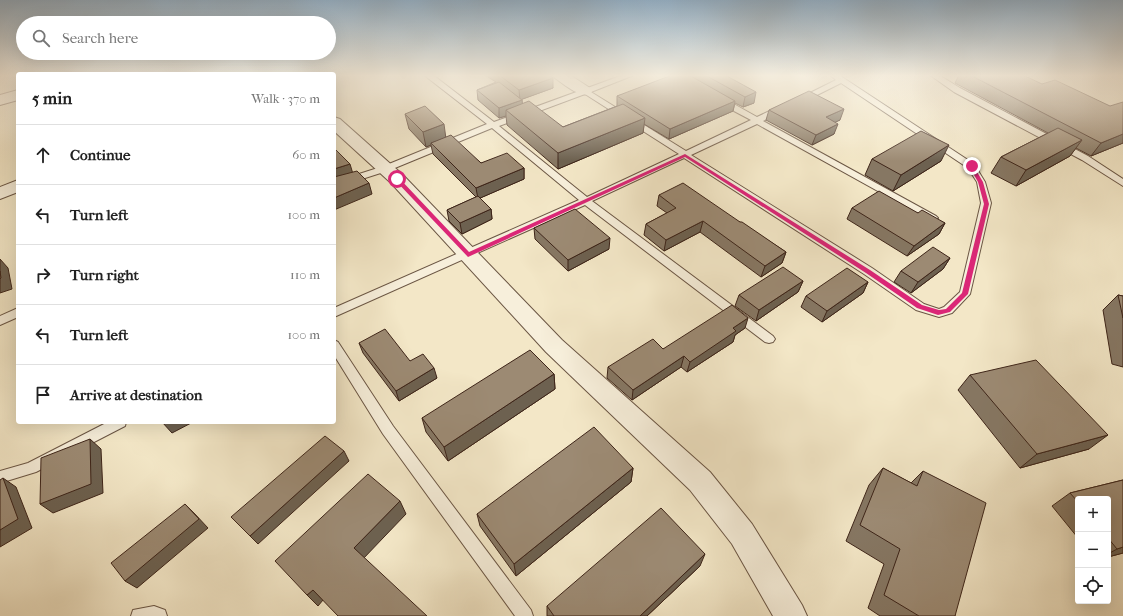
<!DOCTYPE html>
<html lang="en">
<head>
<meta charset="utf-8">
<style>
	:root { --surface:#fff; --page:#f6f6f6; --text:#222; --muted:#767676; --line:#e0e0e0 }
	body { margin:0; font-family:"IM FELL French Canon",serif; background:var(--page); color:var(--text) }
	.controls { position:absolute; right:12px; bottom:12px; display:grid; overflow:hidden; border-radius:4px; box-shadow:0 4px 16px #0002 }
	.controls button { width:36px; height:36px; display:grid; place-items:center; padding:0; border:0; border-bottom:1px solid var(--line); background:var(--surface); color:var(--text); font:20px sans-serif }
	.stop { position:absolute; width:12px; height:12px; margin:-9px; border:3px solid #db2777; border-radius:50%; background:#fff }
	.stop.end { background:#db2777; border-color:#fff; box-shadow:0 1px 4px #0008 }
	.list { margin:0; padding:0; list-style:none }
	h2 { display:flex; justify-content:space-between; align-items:center; height:52px; margin:0; padding:0 16px; font-size:17px }
	h2 small { font-size:13px; font-weight:400; color:var(--muted) }
	.list li { display:grid; grid-template-columns:26px 1fr auto; gap:12px; align-items:center; box-sizing:border-box; height:60px; padding:0 16px; border-top:1px solid var(--line) }
	.list b { display:block; font-size:15px; white-space:nowrap }
	.list em { font-size:13px; font-style:normal; color:var(--muted) }
	.icon { flex:none; width:22px; height:22px; fill:none; stroke:currentColor; stroke-width:2; stroke-linecap:round; stroke-linejoin:round }
	.map { position:relative; flex:none; width:1123px; height:616px; overflow:hidden }
	.search { position:absolute; background:var(--surface); box-shadow:0 4px 16px #0002; left:16px; top:16px; width:320px; height:44px; display:flex; align-items:center; gap:10px; box-sizing:border-box; padding:0 14px; border-radius:22px; color:var(--muted); font-size:15px }
	.panel { position:absolute; background:var(--surface); box-shadow:0 4px 16px #0002; left:16px; top:72px; width:320px; height:352px; border-radius:4px }
	.map>svg:first-child { display:block }
	.lines { fill:none; stroke-linecap:round; stroke-linejoin:round }
	.service-casing { stroke:#6b5644; stroke-width:2 }
	.minor-casing { stroke:#6b5644; stroke-width:2 }
	.service { fill:#f7efdb; fill-rule:evenodd }
	.minor { fill:#f7efdb; fill-rule:evenodd }
	.wall { fill:#867763; stroke:#3e2519 }
	.shaded-wall { fill:#6d6150; stroke:#3e2519 }
	.building { fill:#9c8a73; stroke:#3e2519 }
	.route { fill:#db2777 }
</style>
</head>
<body>
<div class="map">
<svg width="1123" height="616" viewBox="0 0 1123 616">
	<rect width="100%" height="100%" fill="#f3e7c7"/>
	<filter id="stains"><feTurbulence type="fractalNoise" baseFrequency=".005" numOctaves="4"/><feColorMatrix values="0 0 0 0 .2 0 0 0 0 .09 0 0 0 0 .02 0 0 0 .5 -.17"/></filter>
	<radialGradient id="worn" r=".72"><stop offset=".6" stop-color="#630" stop-opacity="0"/><stop offset="1" stop-color="#630" stop-opacity=".3"/></radialGradient>
	<g class="lines">
		<defs>
			<path id="service" d="M424,75H433L494,122L623,75H634L591,92L686,151L751,120L717,102V98H723L757,117L778,107H784V111L763,121L936,216L938,218L936,220H930L757,124L691,155L872,268L924,304L939,309L944,307L960,292L981,203L977,182L968,168L841,83L803,102H800L796,100L836,80L830,75H839L974,164L985,182L991,203L970,294L952,313L939,317L916,310L864,274L684,158L592,201L773,336L775,339L773,342L769,343L765,342L585,205L334,317V308L579,200L492,128L390,170L334,188V182L384,166L487,124ZM585,94L679,154L587,197L499,126Z
				M930,75H939L960,88L1088,156L1123,179V186L1082,160L954,92Z
				M18,308V317L0,325V316Z
				M334,340L338,342L393,426L531,610L533,616H515L383,434L334,355Z
				M108,422H126L125,426L36,472L0,483V471L28,463Z
				M154,606L165,610L167,616H131L133,610Z"/>
			<path id="minor" d="M553,75H570L590,88L592,91L590,94C578,97 565,85 555,78Z
				M18,90V100L0,105V95Z
				M334,117L340,119L403,175L562,340L710,472L752,524L802,605L807,616H773L732,544L690,490L546,352L391,183L334,131Z
				M18,180V192L0,199V187Z"/>
		</defs>
		<use href="#service" class="service-casing"/>
		<use href="#minor" class="minor-casing"/>
		<use href="#service" class="service"/>
		<use href="#minor" class="minor"/>
	</g>
	<path class="wall" d="M488,75H549L553,88L522,99V104L563,127L617,106V96L690,76V75H725L754,103L743,107L735,103L733,111L669,139L644,124L643,133L558,169L507,125L506,116L499,118L478,100L477,90L496,82L488,77Z
		M959,75H1023L1123,143L1091,156L1076,148L1070,156L1016,186L991,173L1001,157L1048,133L955,83Z
		M769,110L840,120L835,122L834,134L812,145L766,120Z
		M405,114L446,137L481,163L524,168V179L480,198L491,209L492,219L462,234L449,221L447,210L476,197L433,154L431,145L426,147L409,129Z
		M872,159L941,161L893,191L865,175Z
		M659,195L740,222L786,252L782,263L761,277L700,232L664,251L644,235L646,224L667,213L657,206Z
		M852,208L918,213L945,223L939,234L907,256L847,219Z
		M534,228L609,249L568,271L535,239Z
		M950,258L943,269L911,293L894,282L901,271Z
		M803,281L798,292L756,321L735,306L739,295Z
		M868,282L863,293L822,322L801,307L806,296Z
		M1118,295L1123,296V367L1112,364L1103,310Z
		M745,328L735,335L733,342L687,372L681,367L632,400L607,378L608,367L663,349Z
		M359,343L410,361L437,378L399,401L363,353Z
		M554,374L555,389L448,461L426,432L422,418Z
		M970,375L1089,449L1020,468L958,390Z
		M633,468L631,482L516,576L480,526L477,514Z
		M883,468L911,483L923,471L955,616H880L868,608L884,564L846,541L869,485Z
		M1123,480V553L1108,557V499H1078V538L1052,506L1070,493Z
		M700,566L647,616H547V606Z"/>
	<path class="shaded-wall" d="M553,78V88L520,100L519,90Z
		M756,92L754,103L743,107L745,97Z
		M522,100L523,110H506V116L499,118V108Z
		M735,101L733,111L669,139L670,129Z
		M844,109L840,120L823,128L826,117Z
		M645,118L643,133L558,169V153Z
		M444,124L446,139L431,143V145L426,147L423,132Z
		M838,124L834,134L812,145L816,135Z
		M1123,134V143L1091,156L1101,143Z
		M1082,140L1070,156L1016,186L1026,170Z
		M949,145L941,161L893,191L901,175Z
		M350,164L353,174L334,181V169Z
		M524,168V179L478,199L476,188Z
		M369,183L372,194L334,210V198Z
		M491,209L492,219L462,234L460,223Z
		M703,221L700,232L664,251L666,240Z
		M945,223L939,234L907,256L914,246Z
		M610,238L609,249L568,271V260Z
		M786,252L782,263L761,277L765,266Z
		M950,258L943,269L911,293L918,282Z
		M0,259L8,268L12,289L0,293Z
		M803,281L798,292L756,321L759,310Z
		M868,282L863,293L822,322L827,311Z
		M748,318L745,328L735,335L733,342L687,372L690,362L733,328Z
		M684,356L681,367L632,400L633,390Z
		M434,368L437,378L399,401L396,391Z
		M554,374L555,389L448,461L444,447Z
		M162,422H193L172,433Z
		M1108,435L1089,449L1020,468L1037,454Z
		M90,439L101,449L103,493L53,513L40,504Z
		M344,451L349,461L258,544L250,536Z
		M633,468L631,482L516,576L514,564Z
		M3,478L16,487L32,528L0,547V530Z
		M400,501L406,514L362,560L354,548Z
		M185,504L194,513L208,528L137,588L125,581Z
		M1123,547V553L1108,557V554L1117,549Z
		M705,554L700,566L647,616H640Z
		M313,590L323,600L318,606L307,595Z"/>
	<path class="building" d="M499,75H549L553,78L519,90Z
		M672,75H689L735,101L670,129L617,96Z
		M705,75H725L756,92L745,97Z
		M970,75H1023L1042,84L1055,80L1110,106L1123,102V134L1101,143Z
		M499,82L522,100L499,108L477,90Z
		M809,91L844,109L826,117L838,124L816,135L769,110Z
		M529,101L563,127L623,104L645,118L558,153L506,110Z
		M425,106L444,124L423,132L405,114Z
		M1058,128L1082,140L1026,170L1001,157Z
		M921,131L949,145L901,175L872,159Z
		M451,135L481,163L507,153L524,168L476,188L431,143Z
		M334,148L350,164L334,169Z
		M357,171L369,183L334,198V177Z
		M683,183L740,222H742L786,252L765,266L703,221L666,240L646,224L676,208L659,195Z
		M879,191L918,213L922,210L945,223L914,246L852,208Z
		M478,196L491,209L460,223L447,210Z
		M575,209L610,238L568,260L534,228Z
		M933,247L950,258L918,282L901,271Z
		M783,267L803,281L759,310L739,295Z
		M847,268L868,282L827,311L806,296Z
		M0,271L1,278L0,279Z
		M1118,295L1123,296V318Z
		M732,305L748,318L733,328L736,331L690,362L684,356L633,390L608,367L653,339L663,349Z
		M385,329L410,361L423,354L434,368L396,391L359,343Z
		M530,350L554,374L444,447L422,418Z
		M1036,360L1108,435L1037,454L970,375Z
		M594,427L633,468L514,564L477,514Z
		M325,436L344,451L250,536L231,517Z
		M90,439L91,484L40,504L41,458Z
		M883,468L917,486L923,471L986,503L955,616H919L884,595L900,549L860,525Z
		M368,474L400,501L354,548L427,616H338L313,590L307,595L275,561Z
		M3,478L18,519L0,530V480Z
		M1123,480V547L1117,549L1108,538V499H1078V502L1070,493Z
		M185,504L199,519L125,581L111,563Z
		M661,508L705,554L640,616H554L547,606Z"/>
	<linearGradient id="sky" x2="0" y2="1"><stop stop-color="#93aec3"/><stop offset="0.47" stop-color="#faf4e6"/><stop offset="1" stop-color="#faf4e6" stop-opacity="0"/></linearGradient>
	<rect width="1123" height="161" fill="url(#sky)"/>
	<path class="route" d="M685,154L870,270L922,305L939,310L946,309L962,293L984,204L978,182L969,166L973,165L983,182L989,204L968,294L950,312L938,315L917,308L866,273L685,157L468,257L394,179L399,178L469,252Z"/>
	<rect width="100%" height="100%" filter="url(#stains)"/>
	<rect width="100%" height="100%" fill="url(#worn)"/>
</svg>
<div class="controls">
<button>+</button>
<button>−</button>
<button><svg class="icon" aria-label="locate" viewBox="0 0 24 24"><circle cx="12" cy="12" r="6"/><path d="M12 2v4M12 18v4M2 12h4M18 12h4"/></svg></button>
</div>
<div class="stop" style="left:397px;top:179px"></div>
<div class="stop end" style="left:972px;top:166px"></div>
<div class="search"><svg class="icon" aria-label="search" viewBox="0 0 24 24"><circle cx="10" cy="10" r="6"/><path d="M15 15l6 6"/></svg>Search here</div>
<section class="panel">
<h2>5 min<small>Walk · 370 m</small></h2>
<ul class="list">
<li><svg class="icon" aria-label="ahead" viewBox="0 0 24 24"><path d="M12 20V5M6 11l6-6 6 6"/></svg><div><b>Continue</b></div><em>60 m</em></li>
<li><svg class="icon" aria-label="left" viewBox="0 0 24 24"><path d="M17 20v-9H6M10 6l-5 5 5 5"/></svg><div><b>Turn left</b></div><em>100 m</em></li>
<li><svg class="icon" aria-label="right" viewBox="0 0 24 24"><path d="M7 20v-9h11M14 6l5 5-5 5"/></svg><div><b>Turn right</b></div><em>110 m</em></li>
<li><svg class="icon" aria-label="left" viewBox="0 0 24 24"><path d="M17 20v-9H6M10 6l-5 5 5 5"/></svg><div><b>Turn left</b></div><em>100 m</em></li>
<li><svg class="icon" aria-label="arrive" viewBox="0 0 24 24"><path d="M6 21V4h12l-3 4 3 4H6"/></svg><div><b>Arrive at destination</b></div></li>
</ul>
</section>
</div>
</body>
</html>
